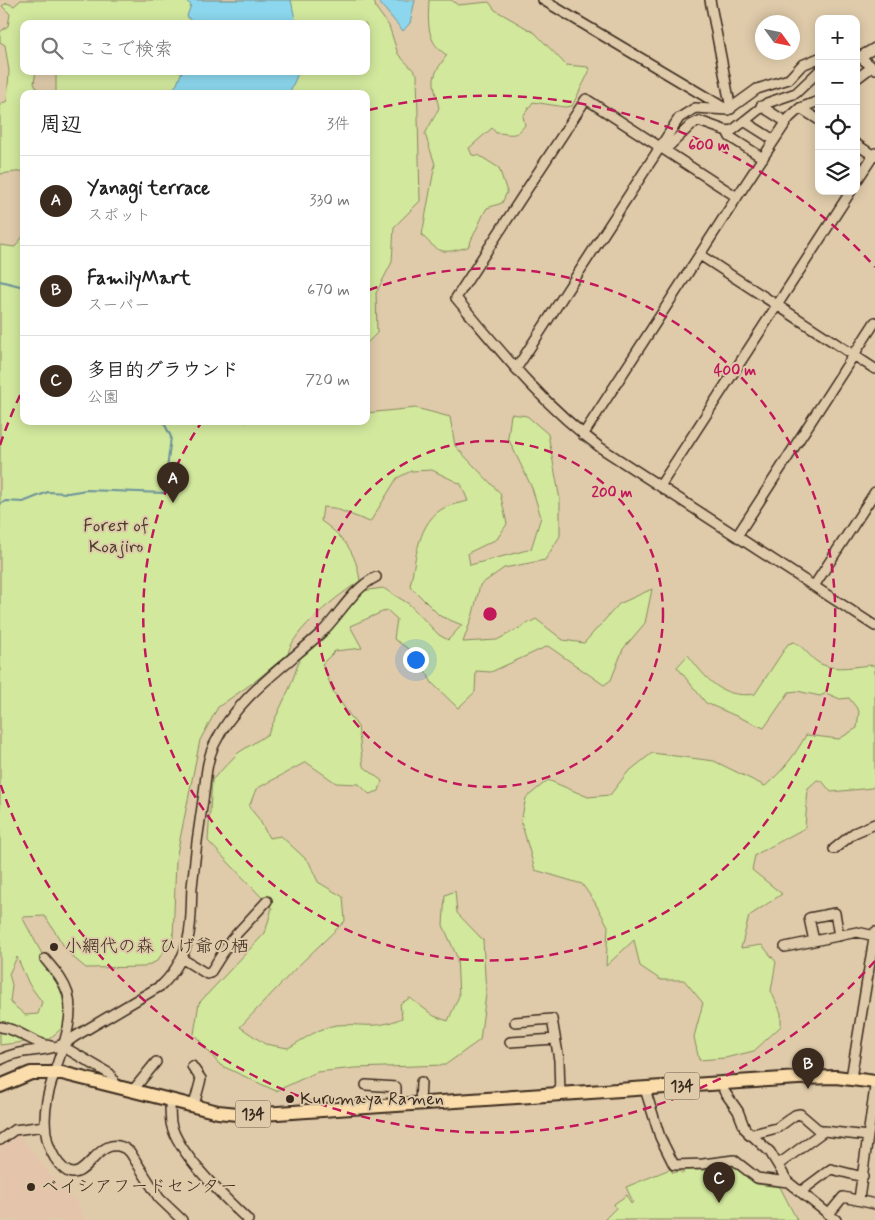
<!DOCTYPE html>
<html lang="ja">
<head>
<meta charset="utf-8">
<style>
	:root { --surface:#fff; --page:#f6f6f6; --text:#222; --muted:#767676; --line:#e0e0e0; --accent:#3b2a1e }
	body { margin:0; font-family:Mynerve,"Klee One",sans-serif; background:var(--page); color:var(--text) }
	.controls { position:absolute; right:15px; top:15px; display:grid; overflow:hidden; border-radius:10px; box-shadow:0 2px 12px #0003 }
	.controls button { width:45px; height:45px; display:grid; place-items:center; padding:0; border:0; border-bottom:1px solid var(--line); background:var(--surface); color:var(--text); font:25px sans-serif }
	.compass { position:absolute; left:755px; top:15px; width:45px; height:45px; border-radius:50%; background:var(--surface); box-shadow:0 2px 12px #0003; rotate:123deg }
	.you { position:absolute; left:415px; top:659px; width:18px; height:18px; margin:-12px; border:4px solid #fff; border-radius:50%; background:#1a73e8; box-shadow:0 0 0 8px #1a73e833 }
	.badge { display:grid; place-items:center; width:32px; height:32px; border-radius:50%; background:var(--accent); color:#fff; font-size:16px; font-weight:700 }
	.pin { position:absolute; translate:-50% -41px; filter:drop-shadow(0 1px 2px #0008) }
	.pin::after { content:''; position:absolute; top:26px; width:18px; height:15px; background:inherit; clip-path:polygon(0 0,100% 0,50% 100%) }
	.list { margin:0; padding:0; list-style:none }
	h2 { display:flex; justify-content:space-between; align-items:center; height:65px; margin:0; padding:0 20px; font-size:21px }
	h2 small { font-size:16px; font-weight:400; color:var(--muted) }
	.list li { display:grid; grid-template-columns:32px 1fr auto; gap:15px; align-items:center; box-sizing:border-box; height:90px; padding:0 20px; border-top:1px solid var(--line) }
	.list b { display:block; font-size:19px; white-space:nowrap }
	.list p { margin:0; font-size:16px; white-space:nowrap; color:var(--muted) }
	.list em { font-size:16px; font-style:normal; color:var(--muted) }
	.icon { flex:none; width:28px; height:28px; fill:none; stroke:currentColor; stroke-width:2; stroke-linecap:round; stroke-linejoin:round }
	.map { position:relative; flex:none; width:875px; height:1220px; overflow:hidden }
	.search { position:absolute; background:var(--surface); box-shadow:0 2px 12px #0003; left:20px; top:20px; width:350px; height:55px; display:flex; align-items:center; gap:12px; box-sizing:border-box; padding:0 18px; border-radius:10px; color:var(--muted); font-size:19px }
	.panel { position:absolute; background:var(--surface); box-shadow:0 2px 12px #0003; left:20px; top:90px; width:350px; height:335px; border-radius:10px }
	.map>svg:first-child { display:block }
	.built { fill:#e4c5ac }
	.green { fill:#d2e89d; stroke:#86895e; fill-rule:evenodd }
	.water { fill:#8cd7ed; stroke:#6c929a }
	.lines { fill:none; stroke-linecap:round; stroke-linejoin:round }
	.stream { stroke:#6c929a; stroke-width:2 }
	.minor-casing { stroke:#3b2a1e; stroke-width:12 }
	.highway-casing { stroke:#3b2a1e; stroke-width:16 }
	.minor { stroke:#dfcbaa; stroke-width:9 }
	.highway { stroke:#faddab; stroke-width:12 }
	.ring { fill:none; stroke:#c2185b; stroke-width:2.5; stroke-dasharray:9 6 }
	.poi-dot { fill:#3b2a1e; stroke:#dfcbaa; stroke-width:2 }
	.labels { text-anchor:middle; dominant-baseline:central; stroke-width:4; stroke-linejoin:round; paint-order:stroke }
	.shield { fill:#dfcbaa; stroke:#6c5a48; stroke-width:1 }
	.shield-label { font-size:16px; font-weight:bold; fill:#3b2a1e }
	.park-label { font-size:18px; fill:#4a3d2b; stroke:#dfcbaa }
	.poi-label { font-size:18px; fill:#3b2a1e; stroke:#dfcbaa; text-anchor:start }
	.centre { fill:#c2185b; stroke:#dfcbaa; stroke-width:2.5 }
	.ring-label { font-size:15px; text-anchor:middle; font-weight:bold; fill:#c2185b; stroke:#dfcbaa; stroke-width:4; stroke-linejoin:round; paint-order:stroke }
</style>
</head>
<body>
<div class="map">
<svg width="875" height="1220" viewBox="0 0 875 1220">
	<rect width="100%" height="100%" fill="#dfcbaa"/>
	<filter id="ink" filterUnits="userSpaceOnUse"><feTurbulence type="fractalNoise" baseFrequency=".02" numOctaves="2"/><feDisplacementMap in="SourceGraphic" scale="10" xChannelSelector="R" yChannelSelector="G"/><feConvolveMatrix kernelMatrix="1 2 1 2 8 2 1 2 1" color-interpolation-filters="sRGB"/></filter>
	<g filter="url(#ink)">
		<path class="built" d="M0,1128L10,1134H19L47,1171L78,1202L85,1220H0Z"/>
		<path class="green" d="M21,0H374L376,8L389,26L398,54L417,74L420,201L394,227L392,262L376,293L377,333L366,344V94H56V71H366V24H24V71H36L34,83L39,94H24V171L0,174V104L7,101L9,71L5,45L0,42V32L8,26L10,14L2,6L7,3L14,6Z
			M429,0H451L458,5L489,2L495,10L535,33L566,65L588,67L589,72L572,106L565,107L533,102L523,116L525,125C515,139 510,133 496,133L492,128L469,148L472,155L480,156L499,168L507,192L502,203L487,208L484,213L468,247C442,254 440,254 422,235L435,164L425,134L439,108C433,79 429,80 447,55C426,43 428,22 429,0Z
			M24,235V421H366V413L416,408L450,417L455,446L500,493L507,524L497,539L468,553L470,565L531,549L541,517L532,488L508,438L511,414L527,416L548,434L560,500V536L545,560L504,568L480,585L473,614L463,642L497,640L536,619L563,640L584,643L619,604L652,589L645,623L623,649L611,680L604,685L548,646L491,672L476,671L475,692L458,708L432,683L417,655L394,639L397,619L387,610L350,626L362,648L335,651L322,664L334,693L358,727L363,766L382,781L379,791L369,794L359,784L336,783L306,762L256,789L249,807L259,819L269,838L281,836L309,862L318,882L343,897L345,921L296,968L240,1027L265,1044L288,1048C303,1040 320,1027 337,1025C364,1023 375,1030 402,1018L400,1004L410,998L434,1016L448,1021L459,996L457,957L443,925L445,895L455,891L457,913L483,940L486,994L480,1040L445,1065L355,1068L317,1072L276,1091L220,1065L194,1034L199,1003L265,933L272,908L208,841L212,780L238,753L268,734L290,687L301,656L362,591L383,588L409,604L439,635L448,640L462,625L440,616L410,586C416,561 417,520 446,507C453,504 461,503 468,501L461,484L432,470L411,471L397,478L370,522L334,508L323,507L321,521C344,537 356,552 360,581C340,594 292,630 288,654L254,682L218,707L200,740L176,859L173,938L157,961L144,967L86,968L69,954L45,916L22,917L61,989L67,1024L49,1039L0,1045V245L15,247ZM17,957L29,984L42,1002L38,1014L25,1015L10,1002L12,985L9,974Z
			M794,642C805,647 810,659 821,664C837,672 858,665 875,665V784L872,788L831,792L822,781L817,780L808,788L805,828L755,855L752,870L782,894L749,916L741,948L762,945L776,962L771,991L781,1013V1026L754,1051L725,1058L699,1060L694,1037L703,1003L684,980H661L640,966L634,940L606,966L608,926L594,901L582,884L535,870L521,821L526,798L548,780L588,797L610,795L627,773L652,753L714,761L765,786C783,771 795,755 806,735L839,739L857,728L859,711L849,698L840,699L826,693L820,696L797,691L789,692L764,728L706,703L677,667L688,655C706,679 722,699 755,694L788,644Z
			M732,1166L739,1169L756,1184L780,1187L797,1220H604L616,1208L614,1204L627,1195L631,1204L633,1202L626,1187L670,1169L673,1173L679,1171L683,1174L684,1170H710Z"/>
		<path class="water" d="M185,0H291L296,24H193L187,16L191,5Z
			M377,0H415L410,23L403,31Z
			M182,71H299L289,94H168L177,84Z"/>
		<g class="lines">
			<path class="stream" d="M0,281L24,287
				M0,504L6,501L23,502L48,492L68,493L86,490L164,493L171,437L163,421"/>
			<defs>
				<path id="minor" d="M543,0L728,110
					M710,0L731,109
					M856,54L875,69
					M861,56L875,48
					M856,79L872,67
					M819,101L800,108L789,118L737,197L586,99L456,298C502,353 543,405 601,448L875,626
					M761,106L786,122
					M800,108L819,120
					M744,121L774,140
					M727,131L730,137L763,158
					M856,144L874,156
					M665,150L691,125L699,121L727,131L733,130L767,103L796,93L819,71
					M856,182L875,153
					M700,255L875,369
					M516,369L679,118L695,108L728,110L757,89L789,79L802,65L819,58
					M583,435L737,197
					M660,486L851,191
					M737,536L875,322
					M814,586L875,492
					M834,849L854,833L875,824
					M814,941L809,918L835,913L839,936
					M785,947L857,932L875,936
					M181,958L207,974L210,973L231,940L267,901
					M45,959C54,970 63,979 68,994C80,1039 33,1089 48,1143C51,1152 56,1162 64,1169C87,1189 98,1126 130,1152L159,1198L182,1220
					M515,1022L552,1019L559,1060L560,1094
					M1,1027C20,1029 32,1044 51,1046
					M510,1042L555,1039
					M62,1046L110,1074L116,1085
					M0,1060C23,1046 51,1056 74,1037L162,985C174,973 184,956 188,939C192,923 191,904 192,887C195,855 199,824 204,793C206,776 207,760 214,745C237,697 283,668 321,633C339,616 352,589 376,577
					M192,1066L201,1079L194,1105
					M851,1078L875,932
					M724,1083V1091L738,1111L745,1129L770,1152L788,1182L836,1220
					M366,1085L396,1087V1105
					M134,1089L156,1062
					M645,1089L660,1137L674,1165L703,1164L734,1160L757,1178L788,1182
					M170,1099C170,1107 170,1115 171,1123C177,1153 225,1198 248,1220
					M420,1104L421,1082
					M749,1135L777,1128L795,1115L800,1114L821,1132
					M0,1140L14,1130L45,1126
					M779,1164L824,1131L868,1136
					M800,1192L831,1169L863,1177
					M859,1199L875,1087
					M829,1214L843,1197L875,1204"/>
				<path id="highway" d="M0,1086L31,1073H62L218,1112L247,1115L798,1078L836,1077L875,1082"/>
			</defs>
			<use href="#minor" class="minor-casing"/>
			<use href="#highway" class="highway-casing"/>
			<use href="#minor" class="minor"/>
			<use href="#highway" class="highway"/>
		</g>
	</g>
	<g class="ring">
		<circle cx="490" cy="614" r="173"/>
		<path d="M369 290A346 346 0 1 1 201 423"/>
		<path d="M875 961A518 518 0 0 1 0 783M0 445A518 518 0 0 1 22 391M369 110A518 518 0 0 1 875 267"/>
	</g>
	<g class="poi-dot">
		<circle cx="54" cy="947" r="5"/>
		<circle cx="290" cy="1099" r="5"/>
		<circle cx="31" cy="1187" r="5"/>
	</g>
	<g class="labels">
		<g class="shield">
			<rect x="664.5" y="1072.5" width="35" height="27" rx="4"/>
			<rect x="235.5" y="1100.5" width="35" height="27" rx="4"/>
		</g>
		<g class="shield-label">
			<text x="682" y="1086">134</text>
			<text x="253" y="1114">134</text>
		</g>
		<g class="park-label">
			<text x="116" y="526">Forest of<tspan x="116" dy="21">Koajiro</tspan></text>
		</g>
		<g class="poi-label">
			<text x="64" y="947">小網代の森 ひげ爺の栖</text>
			<text x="300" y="1099">Kurumaya Ramen</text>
			<text x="41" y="1187">ベイシアフードセンター</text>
		</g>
	</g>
	<circle cx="490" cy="614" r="8" class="centre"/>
	<g class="ring-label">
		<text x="709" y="150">600 m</text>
		<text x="735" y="375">400 m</text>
		<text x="612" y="497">200 m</text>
	</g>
</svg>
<div class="controls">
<button>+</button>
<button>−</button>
<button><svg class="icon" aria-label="locate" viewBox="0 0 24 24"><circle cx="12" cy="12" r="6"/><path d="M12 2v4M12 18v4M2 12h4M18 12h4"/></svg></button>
<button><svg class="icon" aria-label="layers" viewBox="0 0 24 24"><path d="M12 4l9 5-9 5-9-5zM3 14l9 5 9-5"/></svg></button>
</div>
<svg class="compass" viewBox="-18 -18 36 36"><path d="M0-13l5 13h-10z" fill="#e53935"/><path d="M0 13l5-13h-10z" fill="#767676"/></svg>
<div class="you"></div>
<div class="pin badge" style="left:173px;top:503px">A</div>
<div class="pin badge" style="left:808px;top:1089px">B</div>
<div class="pin badge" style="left:719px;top:1203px">C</div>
<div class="search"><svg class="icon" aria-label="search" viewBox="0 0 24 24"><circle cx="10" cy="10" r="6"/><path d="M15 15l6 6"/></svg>ここで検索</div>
<section class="panel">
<h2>周辺<small>3件</small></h2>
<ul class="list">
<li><span class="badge">A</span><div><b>Yanagi terrace</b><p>スポット</p></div><em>330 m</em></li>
<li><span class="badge">B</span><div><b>FamilyMart</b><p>スーパー</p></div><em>670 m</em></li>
<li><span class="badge">C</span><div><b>多目的グラウンド</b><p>公園</p></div><em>720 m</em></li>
</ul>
</section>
</div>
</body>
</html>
